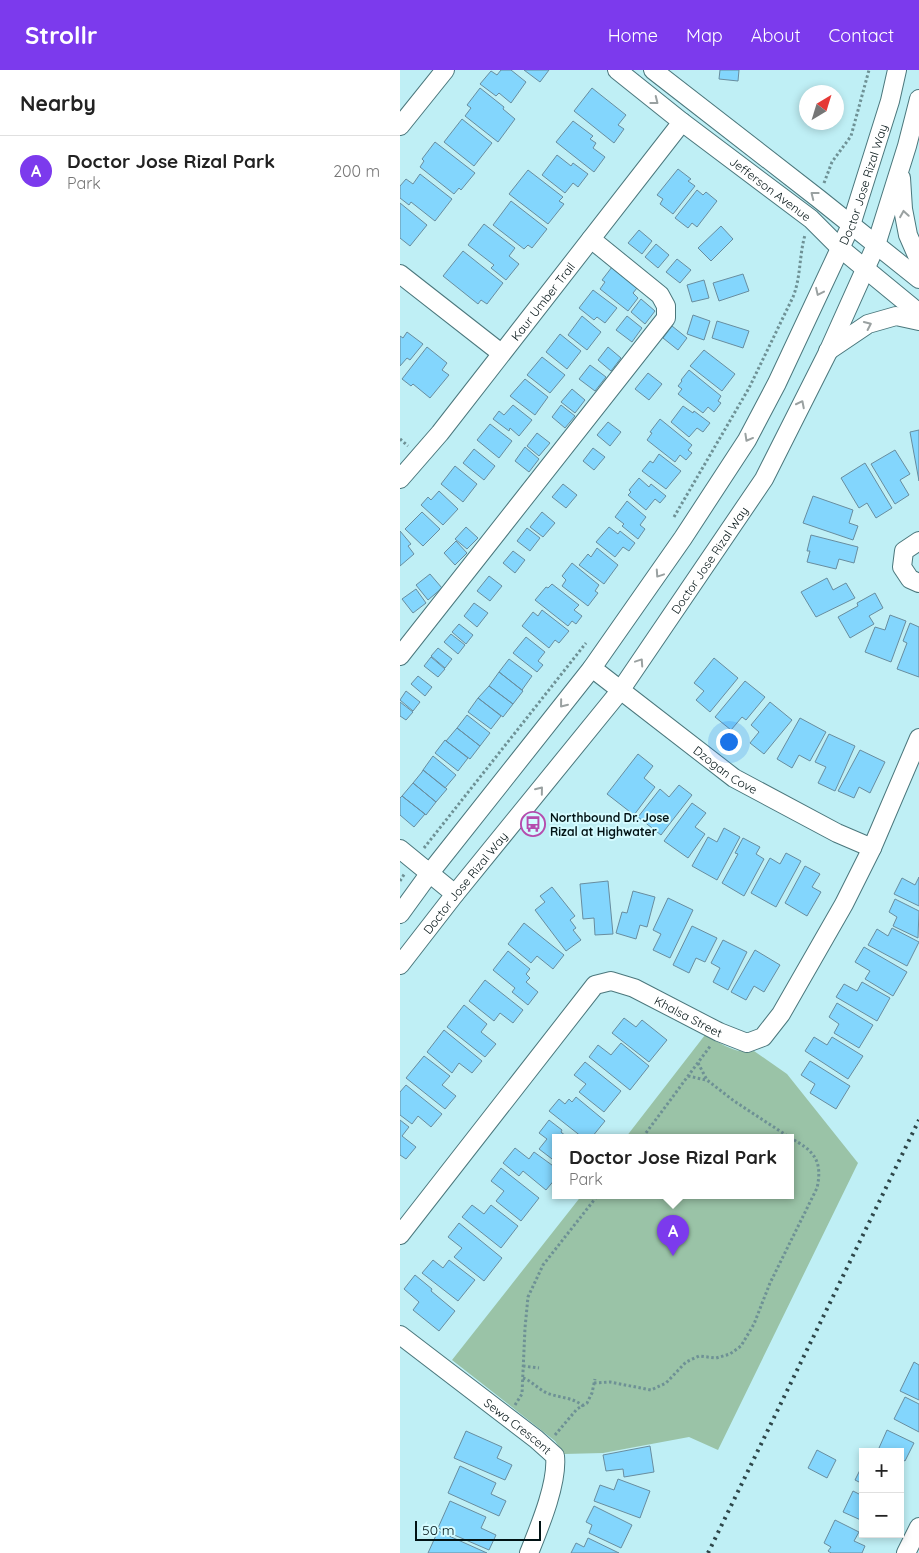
<!DOCTYPE html>
<html lang="en">
<head>
<meta charset="utf-8">
<style>
	:root { --surface:#fff; --page:#f2f2f2; --text:#222; --muted:#767676; --line:#e0e0e0; --accent:#7c3aed }
	body { margin:0; font-family:Quicksand,sans-serif; background:var(--page); color:var(--text) }
	.controls { position:absolute; right:15px; bottom:15px; display:grid; overflow:hidden; border-radius:0px; box-shadow:0 2px 8px #0003 }
	.controls button { width:45px; height:45px; display:grid; place-items:center; padding:0; border:0; border-bottom:1px solid var(--line); background:var(--surface); color:var(--text); font:25px sans-serif }
	.compass { position:absolute; left:399px; top:15px; width:45px; height:45px; border-radius:50%; background:var(--surface); box-shadow:0 2px 8px #0003; rotate:38deg }
	.scale { position:absolute; left:15px; bottom:12px; width:126px; box-sizing:border-box; padding-left:5px; border:2px solid #021315; border-top:0; font-size:14px; line-height:18px; white-space:nowrap; color:#021315; -webkit-text-stroke:4px #d4fbff; paint-order:stroke }
	.you { position:absolute; left:328px; top:671px; width:18px; height:18px; margin:-12px; border:4px solid #fff; border-radius:50%; background:#1a73e8; box-shadow:0 0 0 8px #1a73e833 }
	.badge { display:grid; place-items:center; width:32px; height:32px; border-radius:50%; background:var(--accent); color:#fff; font-size:16px; font-weight:700 }
	.pin { position:absolute; translate:-50% -41px; filter:drop-shadow(0 1px 2px #0008) }
	.pin::after { content:''; position:absolute; top:26px; width:18px; height:15px; background:inherit; clip-path:polygon(0 0,100% 0,50% 100%) }
	.popup { position:absolute; left:152px; top:1064px; width:242px; height:65px; box-sizing:border-box; display:grid; place-content:center; border-radius:0px; background:var(--surface); filter:drop-shadow(0 1px 4px #0005); font-size:16px; white-space:nowrap; color:var(--muted) }
	.popup b { font-size:19px; color:var(--text) }
	.popup::after { content:''; position:absolute; left:50%; top:100%; margin-left:-10px; border:10px solid transparent; border-top-color:var(--surface) }
	.list { margin:0; padding:0; list-style:none }
	h2 { display:flex; justify-content:space-between; align-items:center; height:65px; margin:0; padding:0 20px; font-size:21px }
	h2 small { font-size:16px; font-weight:400; color:var(--muted) }
	.list li { display:grid; grid-template-columns:32px 1fr auto; gap:15px; align-items:center; box-sizing:border-box; height:70px; padding:0 20px; border-top:1px solid var(--line) }
	.list b { display:block; font-size:19px; white-space:nowrap }
	.list p { margin:0; font-size:16px; white-space:nowrap; color:var(--muted) }
	.list em { font-size:16px; font-style:normal; color:var(--muted) }
	.map { position:relative; flex:none; width:519px; height:1483px; overflow:hidden }
	header { display:flex; align-items:center; gap:30px; box-sizing:border-box; height:70px; padding:0 25px; background:var(--accent); color:#fff }
	header strong { font-size:24px }
	nav { display:flex; gap:28px; margin-inline-start:auto; font-size:18px }
	main { display:flex }
	aside { flex:1; background:var(--surface) }
	.map>svg:first-child { display:block }
	.green { fill:#9ac3a7 }
	.building { fill:#83d6fd; stroke:#688d9f }
	.lines { fill:none; stroke-linecap:round; stroke-linejoin:round }
	.minor-casing { stroke:#4b777c; stroke-width:20 }
	.path { stroke:#6e9195; stroke-width:3; stroke-dasharray:2.5 2.5; stroke-linecap:butt }
	.minor { stroke:#fff; stroke-width:18 }
	.rail { stroke:#2d4649; stroke-width:4; stroke-dasharray:2.5 5; stroke-linecap:butt }
	.oneway { stroke:#9aa1a1 }
	.labels { text-anchor:middle; dominant-baseline:central; stroke-width:4; stroke-linejoin:round; paint-order:stroke }
	.street-label { font-size:12px; fill:#021315; stroke:#d4fbff }
	.poi-label { font-size:12px; font-weight:bold; fill:#021315; stroke:#d4fbff; text-anchor:start }
</style>
</head>
<body>
<header>
<strong>Strollr</strong>
<nav><a>Home</a><a>Map</a><a>About</a><a>Contact</a></nav>
</header>
<main>
<aside>
<h2>Nearby<small></small></h2>
<ul class="list">
<li><span class="badge">A</span><div><b>Doctor Jose Rizal Park</b><p>Park</p></div><em>200 m</em></li>
</ul>
</aside>
<div class="map">
<svg width="519" height="1483" viewBox="0 0 519 1483">
	<rect width="100%" height="100%" fill="#bfeff5"/>
	<path class="green" d="M305,965C320,973 337,985 354,981L387,1004L458,1093L318,1380L289,1367L203,1383L164,1384L155,1371L52,1290L182,1125H390V1067H226Z"/>
	<path class="building" d="M101,0H111L126,12L111,33L99,23L96,26L80,14L91,1L97,5Z
		M124,0H149L140,12Z
		M320,0H339L338,11L319,9Z
		M80,18L104,37L103,39L115,49L98,72L65,46L71,38L67,35Z
		M192,18L226,45L218,55L224,59L214,73L174,41Z
		M62,49L92,73L74,96L44,72Z
		M173,51L193,66L190,69L196,73L193,78L205,87L194,102L156,72Z
		M35,72L75,103L61,120L59,118L54,124L20,97L24,91L22,89Z
		M157,85L171,96L173,93L188,104L178,117L173,113L165,123L142,105Z
		M278,99L291,109L288,111L295,116L273,144L260,134L263,129L257,125Z
		M128,100L163,127L159,131L164,134L148,154L109,124Z
		M20,104L52,129L35,151L11,132L9,135L0,128V116L6,109L13,114Z
		M297,120L303,125L306,122L317,131L297,157L292,153L288,158L275,148Z
		M111,131L147,159L132,178L128,175L124,179L93,155Z
		M0,133L27,155L10,176L0,168Z
		M84,154L115,178L109,186L119,194L106,210L91,198L94,195L68,175Z
		M321,156L333,169L311,191L298,178Z
		M239,160L252,171L242,184L228,173Z
		M256,174L269,185L258,198L245,187Z
		M63,181L103,213L87,234L81,230L78,234L43,206Z
		M277,189L291,200L280,213L266,202Z
		M212,197L237,218L233,223L238,228L228,241L200,219L205,212L202,210Z
		M343,204L349,221L319,231L313,213Z
		M304,210L309,228L292,232L287,215Z
		M193,220L217,238L205,253L197,247L194,250L179,238Z
		M241,229L255,241L245,254L231,242Z
		M293,245L310,251L304,270L287,264Z
		M182,246L201,262L187,280L168,265Z
		M227,246L242,258L232,272L216,260Z
		M317,251L349,261L343,278L312,268Z
		M272,256L287,268L278,280L263,268Z
		M7,262L23,274L10,290L7,288L0,296V266L3,268Z
		M160,264L181,281L167,299L146,282Z
		M27,277L47,293L42,300L49,305L30,328L13,314L11,316L2,309Z
		M208,277L221,288L211,301L198,290Z
		M304,280L335,304L322,321L290,296Z
		M142,287L165,305L150,323L127,305Z
		M190,295L206,307L195,321L179,309Z
		M289,300L321,326L318,331L321,333L314,342L308,337L303,343L278,324L282,319L278,316L282,311L281,310Z
		M248,303L262,314L249,330L235,319Z
		M125,309L148,327L135,345L110,326Z
		M172,319L185,330L175,343L161,332Z
		M113,335L132,350L119,366L110,358L109,361L93,349L99,341L104,345Z
		M161,335L175,346L165,358L152,347Z
		M283,336L293,343L294,341L310,353L303,362L297,358L289,367L271,352Z
		M260,349L292,375L288,380L292,383L286,390L280,385L275,392L247,370L252,363L250,362Z
		M208,352L221,362L210,376L197,365Z
		M90,354L112,371L99,388L77,370Z
		M519,360V411L510,362Z
		M137,363L150,373L139,386L127,376Z
		M125,377L139,389L129,402L115,391Z
		M193,378L205,387L194,400L183,391Z
		M74,379L95,396L84,410L63,393Z
		M495,380L510,404L500,410L509,425L495,434L471,394Z
		M259,384L281,401L266,419L242,401L250,391L253,393Z
		M465,393L492,438L476,448L467,433L459,438L441,408Z
		M55,396L77,414L63,432L41,414Z
		M239,408L249,417L251,414L266,426L260,433L255,429L246,440L228,425L231,422L229,420Z
		M163,414L177,425L166,438L152,427Z
		M39,421L58,439L43,455L21,435L28,427L31,430Z
		M413,426L453,440L449,453L458,456L453,470L403,453Z
		M227,431L246,447L240,455L245,459L238,469L222,456L224,454L215,447Z
		M22,442L40,459L23,476L5,459Z
		M142,442L155,453L143,467L130,457Z
		M66,457L78,468L67,479L55,469Z
		M209,457L218,464L220,461L235,473L229,481L223,477L215,487L196,472Z
		M127,458L140,468L130,481L117,471Z
		M0,461L11,474L8,476L14,484L0,496Z
		M411,465L458,477L454,493L439,489L436,499L407,492L410,481H407Z
		M56,471L67,483L55,495L44,483Z
		M197,478L218,495L204,514L179,495L188,484L191,487Z
		M113,481L125,490L115,503L103,493Z
		M172,493L199,515L195,521L198,523L188,536L162,516L166,510L162,506Z
		M30,504L42,518L28,530L16,515Z
		M89,506L102,516L90,531L77,521Z
		M427,508L433,520L446,513L455,528L416,547L401,522Z
		M152,514L179,535L174,540L182,546L176,554L172,551L168,556L135,530L146,517L148,518Z
		M16,519L26,533L13,543L2,529Z
		M475,523L483,538L469,546L474,554L450,568L438,547L458,536L457,533Z
		M74,533L88,543L77,557L64,546Z
		M142,540L169,561L159,573L155,570L149,578L122,556L133,542L138,546Z
		M490,545L506,551L491,592L465,582L475,557L485,560Z
		M510,553L519,557V607L497,599L507,573L503,571Z
		M59,554L73,565L66,574L52,562Z
		M51,564L65,575L58,584L44,572Z
		M126,567L145,582L138,591L143,595L137,602L113,583Z
		M38,578L52,589L45,598L31,586Z
		M31,587L45,599L38,607L24,596Z
		M314,588L338,608L310,642L296,630L304,621L294,613Z
		M109,589L132,606L122,620L99,602Z
		M99,602L123,621L113,634L89,616Z
		M18,606L32,617L25,626L11,614Z
		M345,611L365,627L346,650L342,647L331,660L315,647Z
		M89,616L113,634L103,647L78,628Z
		M6,621L20,632L13,641L0,630Z
		M78,628L101,646L91,659L68,642Z
		M0,632L13,642L6,650L0,646Z
		M370,632L392,650L364,684L350,673L359,662L351,655Z
		M67,645L90,663L80,676L57,658Z
		M400,648L426,662L410,691L399,685L392,698L377,689Z
		M57,658L80,676L70,689L46,671Z
		M429,664L455,676L435,721L418,713L426,697L415,692Z
		M45,670L68,688L58,701L35,683Z
		M460,680L485,692L470,723L459,717L454,728L438,721Z
		M238,684L253,696L244,708L255,717L234,745L207,724Z
		M33,686L56,705L45,718L23,700Z
		M23,700L47,719L36,732L13,713L22,702Z
		M13,713L36,732L26,745L2,726Z
		M279,715L292,725L261,765L238,747L260,719L269,727Z
		M2,726L25,744L14,757L0,745V728Z
		M292,733L306,743L295,757L305,764L288,788L264,771Z
		M324,758L340,767L317,810L292,796L308,767L317,772Z
		M343,768L360,777L356,784L364,789L344,826L322,813L338,784L335,783Z
		M386,783L401,791L376,837L351,823L370,788L380,794Z
		M405,796L420,804L412,817L421,822L407,846L385,833Z
		M519,807V836L494,824L502,808L515,815Z
		M208,811L213,864L195,865L194,848L183,849L180,814Z
		M152,817L175,846L170,850L176,858L173,860L181,870L166,881L135,840L145,832L140,826Z
		M233,821L255,827L247,857L240,855L236,869L216,863L222,842L227,843Z
		M268,828L293,840L270,888L253,880L261,864L253,860Z
		M495,829L519,841L518,868L493,856L497,847L489,842Z
		M124,853L164,885L153,899L137,886L131,893L108,874Z
		M292,856L317,868L305,892L296,888L289,903L273,895Z
		M492,858L519,872L507,896L468,875L477,859L488,866Z
		M323,870L347,882L328,920L313,912L320,898L311,893Z
		M464,877L507,902L493,926L465,909L470,901L455,892Z
		M355,880L380,895L364,922L354,916L346,930L331,922Z
		M108,881L130,899L126,904L130,908L126,912L138,922L128,935L112,922L115,918L93,900Z
		M85,910L123,940L113,953L100,943L94,951L69,931Z
		M462,912L490,928L477,951L436,927L444,914L457,921Z
		M437,933L473,955L459,978L434,963L439,954L429,947Z
		M64,935L87,954L81,962L96,974L85,987L47,957Z
		M224,948L236,957L242,950L267,970L249,992L212,963Z
		M44,960L82,991L72,1003L59,993L52,1003L27,982Z
		M414,967L427,975L432,967L463,986L448,1009L405,981Z
		M221,973L249,996L230,1020L189,987L198,975L211,985Z
		M24,986L50,1006L42,1015L56,1026L45,1039L6,1008Z
		M410,991L450,1016L436,1039L410,1023L415,1014L401,1005Z
		M185,992L221,1021L204,1042L179,1022L186,1014L174,1005Z
		M6,1015L42,1044L31,1057L18,1046L12,1054L0,1045V1022Z
		M176,1027L205,1051L192,1067H182L149,1041L159,1029L165,1034L169,1029L172,1032Z
		M0,1050L9,1057L2,1066L16,1077L6,1089L0,1085Z
		M149,1050L162,1060L161,1062L167,1067H156V1092L139,1079L147,1069L139,1063Z
		M115,1078L129,1089L134,1082L156,1098V1108L146,1120L123,1101L119,1106L103,1093Z
		M101,1098L139,1128L121,1151L96,1131L104,1121L91,1111Z
		M72,1135L84,1144L91,1135L118,1156L101,1178L62,1147Z
		M59,1153L102,1188L84,1211L54,1187L62,1178L48,1167Z
		M33,1190L43,1198L49,1190L75,1210L58,1231L22,1203Z
		M15,1205L32,1219L31,1221L55,1241L39,1261L13,1240L19,1232L4,1219Z
		M514,1292L519,1295V1330L500,1321Z
		M505,1327L519,1334V1362L494,1349Z
		M487,1360L514,1373L505,1391L500,1388V1382H487L479,1378Z
		M66,1361L102,1377L97,1388L112,1395L105,1410L54,1388Z
		M250,1376L254,1402L224,1407L223,1399L206,1401L203,1385Z
		M417,1380L436,1390L427,1408L408,1398Z
		M463,1394V1414L455,1410Z
		M60,1396L96,1413L91,1424L106,1431L99,1446L48,1423Z
		M218,1409L250,1421L240,1448L194,1431L200,1415L214,1420Z
		M453,1421L463,1426V1451L443,1442Z
		M50,1431L86,1447L81,1458L96,1465L89,1480L38,1458Z
		M194,1436L232,1455L221,1478L189,1463L192,1455L186,1452Z
		M435,1450L459,1462L454,1471L465,1476L462,1483H431L428,1481L431,1477L424,1473Z
		M38,1461L87,1483H28Z
		M188,1468L219,1483H171L176,1473L184,1477Z"/>
	<g class="lines">
		<defs>
			<g id="minor">
				<path id="s1" d="M217,0L282,52L411,149L440,178L519,243"/>
				<path d="M253,0L419,129L519,209"/>
				<path d="M0,56L45,0"/>
				<path d="M501,108L503,139L508,165L519,190"/>
				<path d="M0,204L101,283"/>
				<path d="M428,281L468,254L496,246L519,251"/>
				<path id="s2" d="M0,409L40,363L282,52"/>
				<path d="M519,471L504,481L502,497L510,509L519,513"/>
				<path d="M0,586L266,248V236L260,225L191,169"/>
				<path id="s3" d="M192,598L334,708L437,763L472,778"/>
				<path d="M0,779L55,824"/>
				<path id="s4" d="M0,844L29,804L192,598L283,468L347,370L377,313L451,155L490,31L497,0"/>
				<path id="s5" d="M0,895L55,824L220,621L364,409L428,282L476,175L507,76L519,29"/>
				<path id="s6" d="M0,1165L195,915L211,911L234,918L319,962L347,973L363,967L381,944L444,834L472,778L519,668"/>
				<path id="s7" d="M0,1265L136,1369L155,1386C158,1413 139,1458 129,1483"/>
				<path d="M506,1483L519,1457"/>
			</g>
		</defs>
		<use href="#minor" class="minor-casing"/>
		<path class="path" d="M424,113L432,92L451,66L469,0
			M0,369L8,376
			M274,447L349,318L393,227C401,207 399,186 405,165
			M24,778L186,573
			M0,811L5,803
			M298,993L307,1010L334,1031L389,1067
			M288,1006L306,1010
			M243,1067L311,975
			M123,1296L139,1298
			M123,1308C132,1311 138,1319 147,1323C159,1328 173,1327 183,1336
			M194,1313L210,1312L251,1320L266,1313L286,1292L299,1286L316,1288L330,1284L341,1276L354,1254L370,1213L417,1118C423,1091 414,1080 390,1068
			M115,1335L122,1324L125,1258L128,1227L143,1195L198,1125
			M155,1365L177,1339L187,1333L192,1323L195,1309"/>
		<use href="#minor" class="minor"/>
		<path class="rail" d="M308,1483L519,1050"/>
	</g>
	<defs><path id="oneway-chevron" d="M-2-3.5L2.5 0L-2 3.5" fill="none" stroke-width="1.6" stroke-linecap="round" stroke-linejoin="round" transform="scale(1.25)"/></defs>
	<g class="oneway">
		<use href="#oneway-chevron" transform="translate(255 31) rotate(38)"/>
		<use href="#oneway-chevron" transform="translate(414 125) rotate(-142)"/>
		<use href="#oneway-chevron" transform="translate(504 144) rotate(-99)"/>
		<use href="#oneway-chevron" transform="translate(419 222) rotate(115)"/>
		<use href="#oneway-chevron" transform="translate(468 255) rotate(-25)"/>
		<use href="#oneway-chevron" transform="translate(401 334) rotate(-63)"/>
		<use href="#oneway-chevron" transform="translate(348 368) rotate(119)"/>
		<use href="#oneway-chevron" transform="translate(259 504) rotate(124)"/>
		<use href="#oneway-chevron" transform="translate(240 592) rotate(-56)"/>
		<use href="#oneway-chevron" transform="translate(163 634) rotate(129)"/>
		<use href="#oneway-chevron" transform="translate(140 720) rotate(-51)"/>
	</g>
	<defs>
		<symbol id="bus-ring" viewBox="-11 -11 22 22"><circle r="9.5" fill="#d4fbff" stroke="#b54cae" stroke-width="1.5"/><path d="M-5-6H5V4H4V6H2V4H-2V6H-4V4H-5ZM-3.5-4V0h7V-4ZM-3.5 1.2v1.5H-2V1.2ZM2 1.2v1.5H3.5V1.2Z" fill="#b54cae"/></symbol>
	</defs>
	<g fill-rule="evenodd">
		<use href="#bus-ring" x="119" y="740" width="28" height="28"/>
	</g>
	<g class="labels">
		<g class="street-label">
			<text stroke="none"><textPath href="#s4" startOffset="869">Doctor Jose Rizal Way</textPath></text>
			<text stroke="none"><textPath href="#s1" startOffset="194">Jefferson Avenue</textPath></text>
			<text stroke="none"><textPath href="#s2" startOffset="228">Kaur Umber Trail</textPath></text>
			<text stroke="none"><textPath href="#s5" startOffset="510">Doctor Jose Rizal Way</textPath></text>
			<text stroke="none"><textPath href="#s3" startOffset="168">Dzogan Cove</textPath></text>
			<text stroke="none"><textPath href="#s5" startOffset="105">Doctor Jose Rizal Way</textPath></text>
			<text stroke="none"><textPath href="#s6" startOffset="419">Khalsa Street</textPath></text>
			<text stroke="none"><textPath href="#s7" startOffset="149">Sewa Crescent</textPath></text>
		</g>
		<g class="poi-label">
			<text x="150" y="747">Northbound Dr. Jose<tspan x="150" dy="14">Rizal at Highwater</tspan></text>
		</g>
	</g>
</svg>
<div class="controls">
<button>+</button>
<button>−</button>
</div>
<svg class="compass" viewBox="-18 -18 36 36"><path d="M0-13l5 13h-10z" fill="#e53935"/><path d="M0 13l5-13h-10z" fill="#767676"/></svg>
<div class="scale">50 m</div>
<div class="you"></div>
<div class="pin badge" style="left:273px;top:1186px">A</div>
<div class="popup"><b>Doctor Jose Rizal Park</b>Park</div>
</div>
</main>
</body>
</html>
